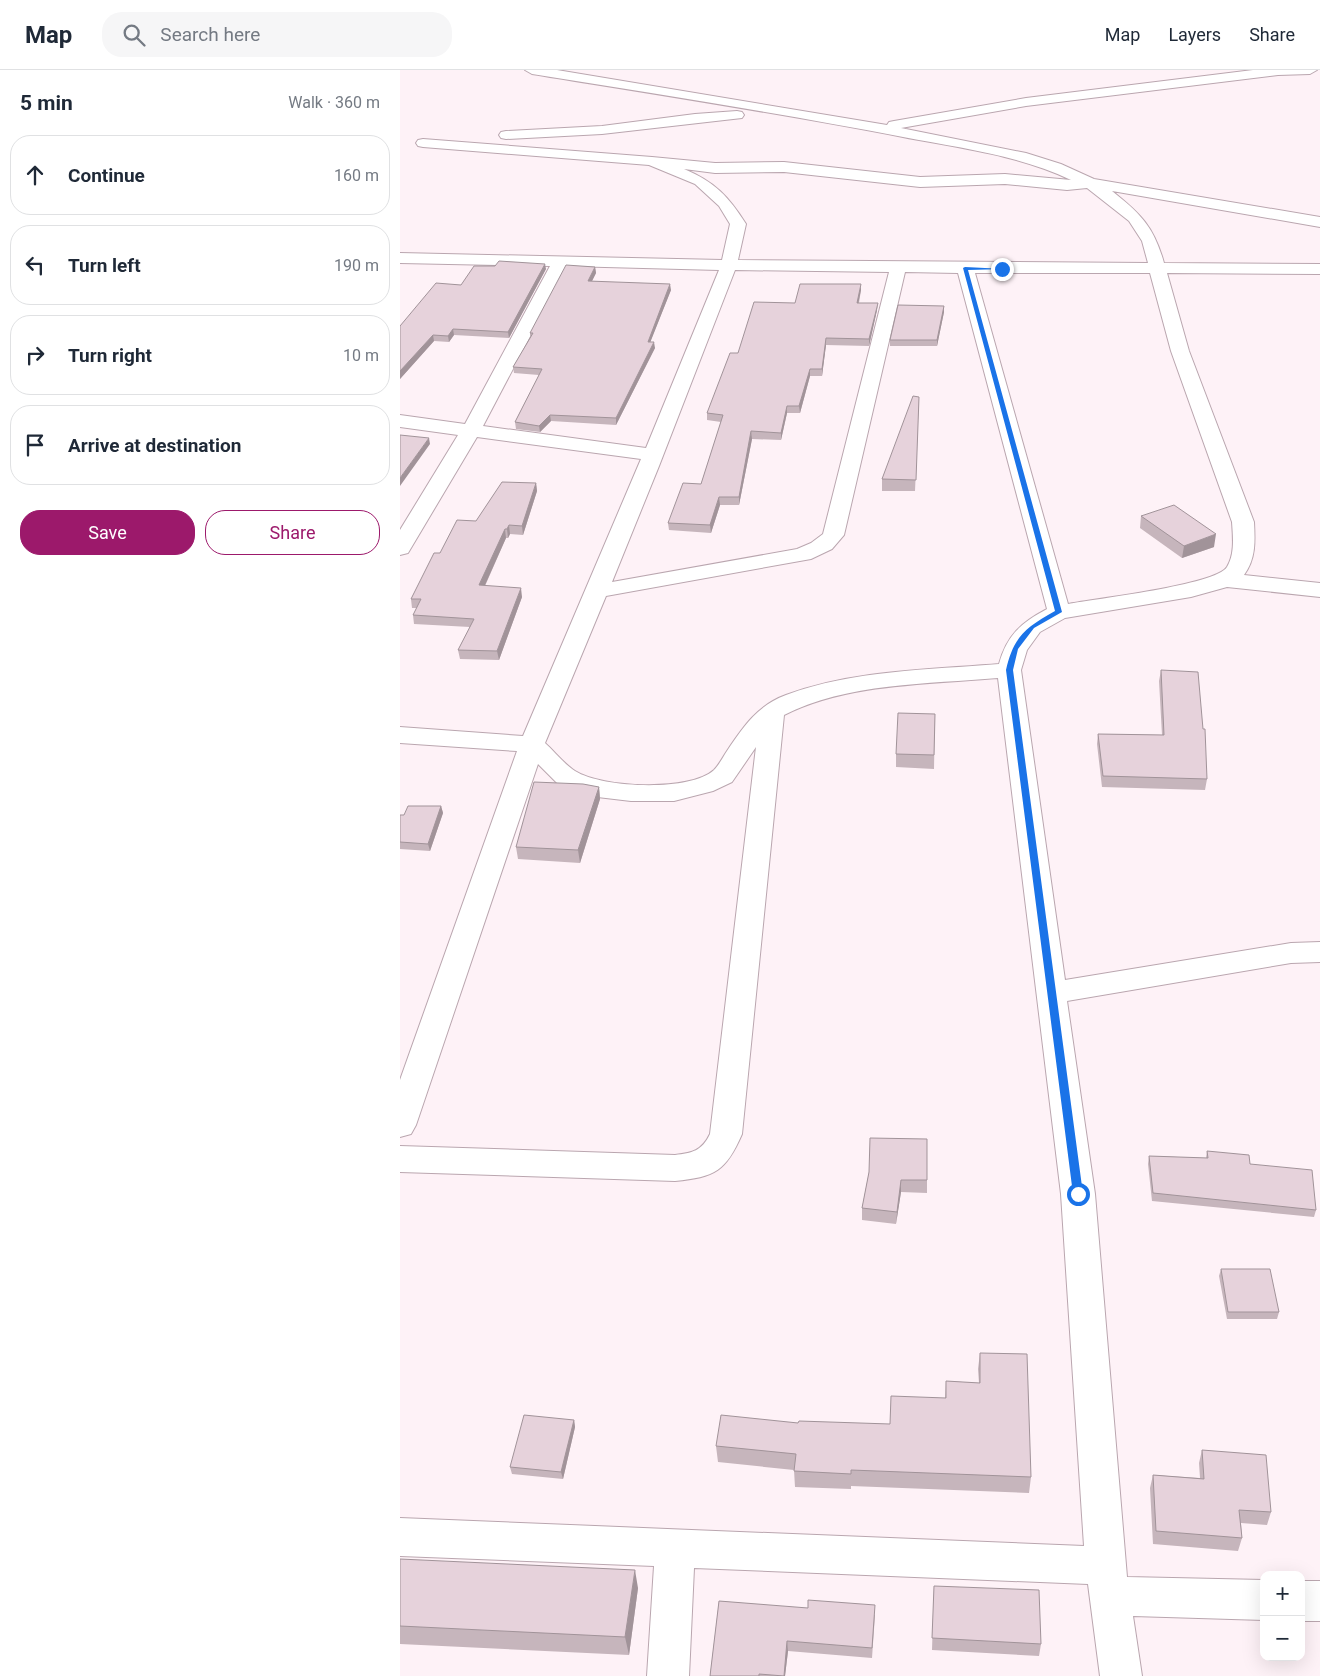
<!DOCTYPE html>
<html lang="en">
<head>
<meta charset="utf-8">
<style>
	:root { --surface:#fff; --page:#f6f6f7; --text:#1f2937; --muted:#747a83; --line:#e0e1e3; --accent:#9c196b }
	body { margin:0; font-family:Roboto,sans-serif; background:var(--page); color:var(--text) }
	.controls { position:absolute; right:15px; bottom:15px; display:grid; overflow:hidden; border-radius:10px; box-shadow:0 5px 20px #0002 }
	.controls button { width:45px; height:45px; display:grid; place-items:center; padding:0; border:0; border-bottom:1px solid var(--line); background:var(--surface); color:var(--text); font:25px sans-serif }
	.stop { position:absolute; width:15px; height:15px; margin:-11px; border:4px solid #1a73e8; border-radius:50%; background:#fff }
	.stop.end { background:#1a73e8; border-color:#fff; box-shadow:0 1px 5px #0008 }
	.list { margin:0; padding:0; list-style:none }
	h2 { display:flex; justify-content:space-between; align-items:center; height:65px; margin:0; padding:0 20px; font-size:21px }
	h2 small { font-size:16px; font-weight:400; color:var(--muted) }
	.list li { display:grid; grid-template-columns:32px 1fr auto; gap:15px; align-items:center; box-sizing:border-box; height:80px; margin:0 10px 10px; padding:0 10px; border:1px solid var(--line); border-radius:20px }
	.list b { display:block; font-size:19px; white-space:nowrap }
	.list em { font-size:16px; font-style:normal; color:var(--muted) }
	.actions { display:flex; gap:10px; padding:15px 20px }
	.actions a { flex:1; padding:11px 0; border:1px solid var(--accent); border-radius:20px; text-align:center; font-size:18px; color:var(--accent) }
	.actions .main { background:var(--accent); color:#fff }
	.icon { flex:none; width:28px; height:28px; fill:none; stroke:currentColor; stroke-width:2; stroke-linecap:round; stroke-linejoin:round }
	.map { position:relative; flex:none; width:920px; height:1606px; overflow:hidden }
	header { display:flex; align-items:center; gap:30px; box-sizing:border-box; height:70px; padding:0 25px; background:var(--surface); border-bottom:1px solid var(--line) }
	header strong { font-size:24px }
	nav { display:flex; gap:28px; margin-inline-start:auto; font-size:18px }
	.search { width:350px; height:45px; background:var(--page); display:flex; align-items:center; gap:12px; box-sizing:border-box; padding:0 18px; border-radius:20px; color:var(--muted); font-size:19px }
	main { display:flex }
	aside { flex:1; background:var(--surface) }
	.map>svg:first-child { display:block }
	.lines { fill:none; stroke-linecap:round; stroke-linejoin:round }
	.minor-casing { stroke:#baa6af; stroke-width:2 }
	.minor { fill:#fff; fill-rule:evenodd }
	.wall { fill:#c6b5bc }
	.shaded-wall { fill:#a19399 }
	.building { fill:#e6d2db; stroke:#a19399 }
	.route { fill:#1a73e8 }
</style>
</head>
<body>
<header>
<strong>Map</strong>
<div class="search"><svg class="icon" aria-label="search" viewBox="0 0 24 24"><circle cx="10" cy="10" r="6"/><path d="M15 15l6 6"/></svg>Search here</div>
<nav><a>Map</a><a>Layers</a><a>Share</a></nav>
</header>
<main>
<aside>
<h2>5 min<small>Walk · 360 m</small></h2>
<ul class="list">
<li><svg class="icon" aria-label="ahead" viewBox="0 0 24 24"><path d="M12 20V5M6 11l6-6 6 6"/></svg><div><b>Continue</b></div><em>160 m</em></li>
<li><svg class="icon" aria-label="left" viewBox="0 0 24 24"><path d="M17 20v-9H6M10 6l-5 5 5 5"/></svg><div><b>Turn left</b></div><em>190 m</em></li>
<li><svg class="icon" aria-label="right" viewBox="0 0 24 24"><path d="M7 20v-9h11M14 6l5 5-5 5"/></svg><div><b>Turn right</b></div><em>10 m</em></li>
<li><svg class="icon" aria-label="arrive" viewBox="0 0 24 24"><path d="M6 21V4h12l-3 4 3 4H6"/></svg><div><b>Arrive at destination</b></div></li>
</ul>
<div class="actions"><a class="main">Save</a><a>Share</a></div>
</aside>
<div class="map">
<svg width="920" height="1606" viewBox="0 0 920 1606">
	<rect width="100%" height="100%" fill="#fef2f7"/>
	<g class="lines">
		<defs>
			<path id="minor" d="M125,0H157L487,55L489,52L494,51L626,28L853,0H917L910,4L878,5L626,36L501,58L626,83L661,94L694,109L920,147V157L712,121C741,144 754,157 764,193L920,194V204L767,203L789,281L854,452C855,471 856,489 844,505L920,513V527L827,517L791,527L665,548L640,562L627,580L621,600L665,910L891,873L920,872V892L891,893L667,931L695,1124L727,1507L864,1510V1550L733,1546L742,1606H700L688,1514L294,1498L289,1606H247L254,1496L0,1486V1448L684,1476L661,1124L598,608C529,614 446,613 384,645L342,1064C326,1101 315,1107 275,1111L0,1102V1076L275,1085C292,1083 302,1081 310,1064L356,677L332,712L313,721L274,731H231L189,726L157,713L138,694L16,1055L11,1064L0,1067V1010L117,681L0,673V657L123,666L241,389L77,367L11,478L8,483L0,485V460L58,365L0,357V345L65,354L150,196L0,193V183L322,190L330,154L319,136L295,114L249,95L23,77L18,76L16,73L18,70L23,69L252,87L315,93L384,92L520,107L605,104L671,110C619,85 560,78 503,67C380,43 256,24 132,4ZM284,99L315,103L384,102L520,117L605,114L667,120L687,118L729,151L742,171L748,193L338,190L346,154C329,127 315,112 284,99ZM167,196L319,200L246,378L83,356ZM335,200L489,202L423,464L411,473L397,479L212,512L259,396ZM505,202L558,203L647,539C621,553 607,565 599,594C528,600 453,600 386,625C358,635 343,657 327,681C323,687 319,695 314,700C290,722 202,718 175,701C164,694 155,682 145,673L206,526L411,489L432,479L444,465ZM575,203H750L771,281L832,452C833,467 835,484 827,497C816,515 694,529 668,534Z
				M337,41L342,42L344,45L342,48L202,64L106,69L101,68L99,65L101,62L106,61L202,56L295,44Z
				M901,1511H920V1551H901Z"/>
		</defs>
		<use href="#minor" class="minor-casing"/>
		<use href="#minor" class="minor"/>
	</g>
	<path class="wall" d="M195,197L196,203L192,211L271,220L250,272L255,278L216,355L151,351L140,362L116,359L115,352L139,305L114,303L113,297L130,268V263Z
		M146,199L109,268L54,265L49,272L34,271L0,309V256L61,215Z
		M461,220L459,233L477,240L469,276L426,275L422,306H410L400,343H387L381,370L352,369L339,435H320L311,463L269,460L268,453L301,414L321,352L307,350V343L338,283L395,233Z
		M544,236V242L537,276H490V270Z
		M519,327L515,421H482V409Z
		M136,413L137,421L123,465L110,464L108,468H106L85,516L122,527L99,590L60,589L58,580L70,557L14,554L13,545L17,538H12L11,529L40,483Z
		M741,446L814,477L782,488L740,458Z
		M761,600L807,709L805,720L702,717L697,674L698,664L762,665L759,611Z
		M535,644L534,699L496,697V684Z
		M199,717L200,729L180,793L118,789L116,777Z
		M41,736L43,743L30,781L0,779V745H4Z
		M807,1081L850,1094L916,1140L914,1147L752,1131L748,1094L749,1086L806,1088Z
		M469,1102L527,1110V1123L501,1122L496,1154L462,1150V1138Z
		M821,1199L879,1242L877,1249H827L819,1206Z
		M580,1283L631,1407L629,1423L451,1416V1419L395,1417L394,1400L318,1392L316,1376L490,1354L545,1328L546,1311L579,1313L578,1299Z
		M174,1350L175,1357L163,1409L112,1404L110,1397Z
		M802,1380L871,1442L867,1455L841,1453L842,1468L838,1481L753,1474L750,1418L753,1405L800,1408L799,1393Z
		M0,1489L238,1518L229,1585L0,1574Z
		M534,1516L641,1574L639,1586L532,1580Z
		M319,1531L475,1545L472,1588L388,1581L385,1606H310Z"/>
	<path class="shaded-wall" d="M145,194L146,199L109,268L108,262Z
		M195,197L196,203L189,217L188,211Z
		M270,214L271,220L248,278V272Z
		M461,214V220L457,239V233Z
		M478,233L477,240L469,276V269Z
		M544,236V242L537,276V270Z
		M53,259L54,265L49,272L48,266Z
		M33,265L34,271L0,309V301Z
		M426,268V275L422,306V299Z
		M254,272L255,278L216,355V348Z
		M410,299V306L400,343L399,336Z
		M387,336V343L381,370V363Z
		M150,345L151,351L140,362L139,356Z
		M351,361L352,369L339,435V427Z
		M29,368L30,374L0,416V408Z
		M136,413L137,421L123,465L122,456Z
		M319,427L320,435L311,463L310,455Z
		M109,455L110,464L108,468L107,459Z
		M105,459L106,468L81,524L79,515Z
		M816,464L814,477L782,488L784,476Z
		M121,518L122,527L99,590L97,581Z
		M199,717L200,729L180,793L178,780Z
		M41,736L43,743L30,781L28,774Z
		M501,1110V1122L496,1154L497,1142Z
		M174,1350L175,1357L163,1409L161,1402Z
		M235,1500L238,1518L229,1585L225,1567Z
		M387,1571L388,1581L385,1606H384Z"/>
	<path class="building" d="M99,191L145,194L108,262L53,259L48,266L33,265L0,301V256L36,213L61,215L74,196H95Z
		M166,195L195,197L188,211L270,214L248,272H254L216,348L150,345L139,356L115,352L142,299L113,297L133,263H130Z
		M400,214H461L457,233H478L469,269L426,268L422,299H410L399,336H387L381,363L351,361L339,427H319L310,455L268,453L283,413L301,414L323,345L307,343L330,283H338L354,232L395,233Z
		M498,235L544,236L537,270H490Z
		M513,326L519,327L516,410L482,409Z
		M0,365L29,368L0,408Z
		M102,412L136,413L122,456L109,455L107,459H105L79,515L121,518L97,581L58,580L74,549L13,545L21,529H11L34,483H40L57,450L76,451Z
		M774,435L816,464L784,476L741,446Z
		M761,600L798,602L803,659H805L807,709L703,706L698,664L764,665Z
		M498,643L535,644L534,685L496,684Z
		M134,712L183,714L199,717L178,780L116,777Z
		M8,736H41L28,774L0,772V745H4Z
		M470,1068L527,1069V1110H501L497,1142L462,1138L469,1102Z
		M807,1081L849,1085L850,1094L912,1100L916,1140L753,1123L749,1086L808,1088Z
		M821,1199H870L879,1242H828Z
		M580,1283L627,1284L631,1407L451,1400V1404L394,1401L396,1384L316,1376L321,1345L398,1353L399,1351L490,1354L491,1326L546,1328V1311L580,1313Z
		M124,1345L174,1350L161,1402L110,1397Z
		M802,1380L866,1385L871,1442L839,1440L842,1468L756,1461L753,1405L804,1409Z
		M0,1489L235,1500L225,1567L0,1556Z
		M534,1516L639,1520L641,1574L532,1568Z
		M408,1530L475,1535L472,1578L387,1571L384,1606L359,1604V1606H310L319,1531L408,1538Z"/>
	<path class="route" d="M565,197L605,199L568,200L662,542L634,558L618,579L613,600L683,1124L678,1128L673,1124L606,600C614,566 625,558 655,541L563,198Z"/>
</svg>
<div class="controls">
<button>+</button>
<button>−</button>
</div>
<div class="stop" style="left:678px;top:1124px"></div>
<div class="stop end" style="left:602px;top:199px"></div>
</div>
</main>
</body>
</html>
